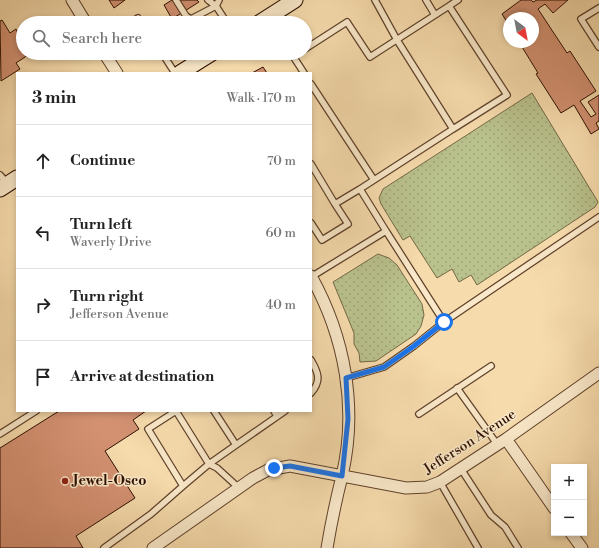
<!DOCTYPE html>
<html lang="en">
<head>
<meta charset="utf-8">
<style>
	:root { --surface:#fff; --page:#f2f2f2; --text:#222; --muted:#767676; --line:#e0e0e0 }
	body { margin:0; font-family:"Libre Bodoni",serif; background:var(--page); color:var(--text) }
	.controls { position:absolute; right:12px; bottom:12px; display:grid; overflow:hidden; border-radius:0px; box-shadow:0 2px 6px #0003 }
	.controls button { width:36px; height:36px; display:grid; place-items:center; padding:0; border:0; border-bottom:1px solid var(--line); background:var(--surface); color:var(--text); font:20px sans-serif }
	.compass { position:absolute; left:503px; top:12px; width:36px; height:36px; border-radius:50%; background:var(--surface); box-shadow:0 2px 6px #0003; rotate:148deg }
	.stop { position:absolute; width:12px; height:12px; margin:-9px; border:3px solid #1a73e8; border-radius:50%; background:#fff }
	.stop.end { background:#1a73e8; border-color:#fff; box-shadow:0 1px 4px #0008 }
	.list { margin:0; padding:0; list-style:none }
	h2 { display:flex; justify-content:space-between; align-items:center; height:52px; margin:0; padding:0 16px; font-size:17px }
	h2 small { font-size:13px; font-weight:400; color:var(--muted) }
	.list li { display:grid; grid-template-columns:26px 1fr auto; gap:12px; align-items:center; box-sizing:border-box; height:72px; padding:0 16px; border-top:1px solid var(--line) }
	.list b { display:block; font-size:15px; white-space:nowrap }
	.list p { margin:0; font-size:13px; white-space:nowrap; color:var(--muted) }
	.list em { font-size:13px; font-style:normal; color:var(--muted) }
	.icon { flex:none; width:22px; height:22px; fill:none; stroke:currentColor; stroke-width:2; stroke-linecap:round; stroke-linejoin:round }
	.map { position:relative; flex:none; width:599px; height:548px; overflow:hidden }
	.search { position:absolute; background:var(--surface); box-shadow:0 2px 6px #0003; left:16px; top:16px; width:296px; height:44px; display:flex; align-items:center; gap:10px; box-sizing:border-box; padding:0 14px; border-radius:22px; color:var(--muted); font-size:15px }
	.panel { position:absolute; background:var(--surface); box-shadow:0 2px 6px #0003; left:16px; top:72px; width:296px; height:340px; border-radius:0px }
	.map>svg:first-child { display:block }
	.grass { fill:url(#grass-dots); stroke:#736846 }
	.building { fill:#d39172; stroke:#2d0f00 }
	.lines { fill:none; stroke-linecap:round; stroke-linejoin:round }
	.service-casing { stroke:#5f422b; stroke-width:8 }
	.minor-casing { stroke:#5f422b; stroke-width:13 }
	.secondary-casing { stroke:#2d0f00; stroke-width:17 }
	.service { stroke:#f9e8c9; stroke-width:5.5 }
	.minor { stroke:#f9e8c9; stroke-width:11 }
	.secondary { stroke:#f9e8c9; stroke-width:15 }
	.route { stroke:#1a73e8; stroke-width:5 }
	.poi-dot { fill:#8f2418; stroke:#f9e8c9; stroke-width:1.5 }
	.labels { text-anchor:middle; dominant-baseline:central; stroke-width:3; stroke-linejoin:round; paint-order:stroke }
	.street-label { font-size:14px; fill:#2d0f00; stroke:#f9e8c9 }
	.poi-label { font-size:14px; font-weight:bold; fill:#2d0f00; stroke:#f9e8c9; text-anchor:start }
</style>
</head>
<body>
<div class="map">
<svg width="599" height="548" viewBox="0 0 599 548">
	<defs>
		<pattern id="grass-dots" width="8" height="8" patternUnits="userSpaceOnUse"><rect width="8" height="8" fill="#b9c18c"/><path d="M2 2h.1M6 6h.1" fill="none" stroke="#9fa577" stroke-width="1.8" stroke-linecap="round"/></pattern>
	</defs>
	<rect width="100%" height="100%" fill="#f6dbac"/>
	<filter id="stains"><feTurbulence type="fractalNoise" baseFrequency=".005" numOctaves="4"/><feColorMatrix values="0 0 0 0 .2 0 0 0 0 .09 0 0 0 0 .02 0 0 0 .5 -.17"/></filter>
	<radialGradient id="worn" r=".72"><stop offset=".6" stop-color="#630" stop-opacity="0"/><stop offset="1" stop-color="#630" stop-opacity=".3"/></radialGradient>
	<path class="grass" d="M532,93L598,202L595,207L477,285L471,275L459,282L452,269L437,278L410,236L403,240L381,204L379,198L383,189Z
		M378,254L389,258L397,265L422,304L424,315L421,326L416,334L376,361L360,362L359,353L354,344V333L333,282Z"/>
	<path class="building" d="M109,0H125L114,8Z
		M172,0H197L199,2L172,19L164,5Z
		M521,0H531L533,2L537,0H568L553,13L545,4L538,9L567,53L570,51L596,91L580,101L591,117L596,114L588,102L599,95V121L596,123L599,129L591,134L574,105L561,113L536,74L538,73L519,42H533V18H509V25L502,14Z
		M2,20L10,33L16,29L19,35L23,33V53H31L16,63L20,69L1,81L0,21Z
		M263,67L267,73H252Z
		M59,411H146L133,420L139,429L105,451L135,498L76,536L83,548H0V448Z"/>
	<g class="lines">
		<defs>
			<path id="service" d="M176,0L186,16L191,19L216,6L219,0
				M208,0L216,6L227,23
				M426,0L435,15
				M449,6L458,0
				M599,8L581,19L599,47
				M130,23L138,18L141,23
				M305,49L347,22L370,57L449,6L507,95L453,129
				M162,53L175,73
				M298,53L293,56L304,73
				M311,84L374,180
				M311,164L335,204L360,189L386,231L311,277
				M0,175L8,184
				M360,189L453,129L397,40L375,0
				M311,223L322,240L348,224L335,204
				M386,231L444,322L599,217
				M311,360C318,372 322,381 311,393
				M346,378L384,367L414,346L444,322
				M457,388L497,444
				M176,411L209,464L183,486L148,429Z
				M214,411L236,445L285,411
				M274,411L277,416
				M419,414L491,366
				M0,434L36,411
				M236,445L209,464L217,468L239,488
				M461,469L491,515L505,527L518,548
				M440,482L478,548
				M104,548L151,514L183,486"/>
			<path id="minor" d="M72,0L86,23
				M104,53L117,73
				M311,276C345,337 358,408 342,476C336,500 331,524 327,548
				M506,439L554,508
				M571,533L582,548
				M153,548L253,478L268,470L290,466L406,488L427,487L440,482L506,439L599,373"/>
			<path id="secondary" d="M259,23L295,0
				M180,73L212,53
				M0,189L17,178"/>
		</defs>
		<use href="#service" class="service-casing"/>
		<use href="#minor" class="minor-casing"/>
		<use href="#secondary" class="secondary-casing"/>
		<use href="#service" class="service"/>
		<use href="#minor" class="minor"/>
		<use href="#secondary" class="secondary"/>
	</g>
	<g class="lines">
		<path class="route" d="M274,468L290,466L342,476L348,419L346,378L384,367L414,346L444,322"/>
	</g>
	<circle class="poi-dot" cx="65" cy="481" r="4"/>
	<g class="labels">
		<g class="street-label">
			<text transform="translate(470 442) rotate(-33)">Jefferson Avenue</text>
		</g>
		<g class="poi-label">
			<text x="73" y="481">Jewel-Osco</text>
		</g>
	</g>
	<rect width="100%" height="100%" filter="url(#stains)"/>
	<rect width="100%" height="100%" fill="url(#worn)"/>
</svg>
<div class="controls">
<button>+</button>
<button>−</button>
</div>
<svg class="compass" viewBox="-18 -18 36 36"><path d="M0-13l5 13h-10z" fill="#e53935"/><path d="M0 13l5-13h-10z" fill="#767676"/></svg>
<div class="stop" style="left:444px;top:322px"></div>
<div class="stop end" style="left:274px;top:468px"></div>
<div class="search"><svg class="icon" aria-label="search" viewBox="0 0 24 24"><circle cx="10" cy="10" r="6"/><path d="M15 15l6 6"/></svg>Search here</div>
<section class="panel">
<h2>3 min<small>Walk · 170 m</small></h2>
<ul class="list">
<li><svg class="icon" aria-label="ahead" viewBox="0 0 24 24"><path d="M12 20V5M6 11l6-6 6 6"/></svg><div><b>Continue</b></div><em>70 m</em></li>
<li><svg class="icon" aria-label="left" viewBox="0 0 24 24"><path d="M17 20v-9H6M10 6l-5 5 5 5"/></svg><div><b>Turn left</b><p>Waverly Drive</p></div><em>60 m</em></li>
<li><svg class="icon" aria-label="right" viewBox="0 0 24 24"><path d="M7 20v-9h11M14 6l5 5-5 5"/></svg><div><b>Turn right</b><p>Jefferson Avenue</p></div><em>40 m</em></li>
<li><svg class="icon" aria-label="arrive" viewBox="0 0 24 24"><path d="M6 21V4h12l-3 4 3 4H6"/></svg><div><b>Arrive at destination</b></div></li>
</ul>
</section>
</div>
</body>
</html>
